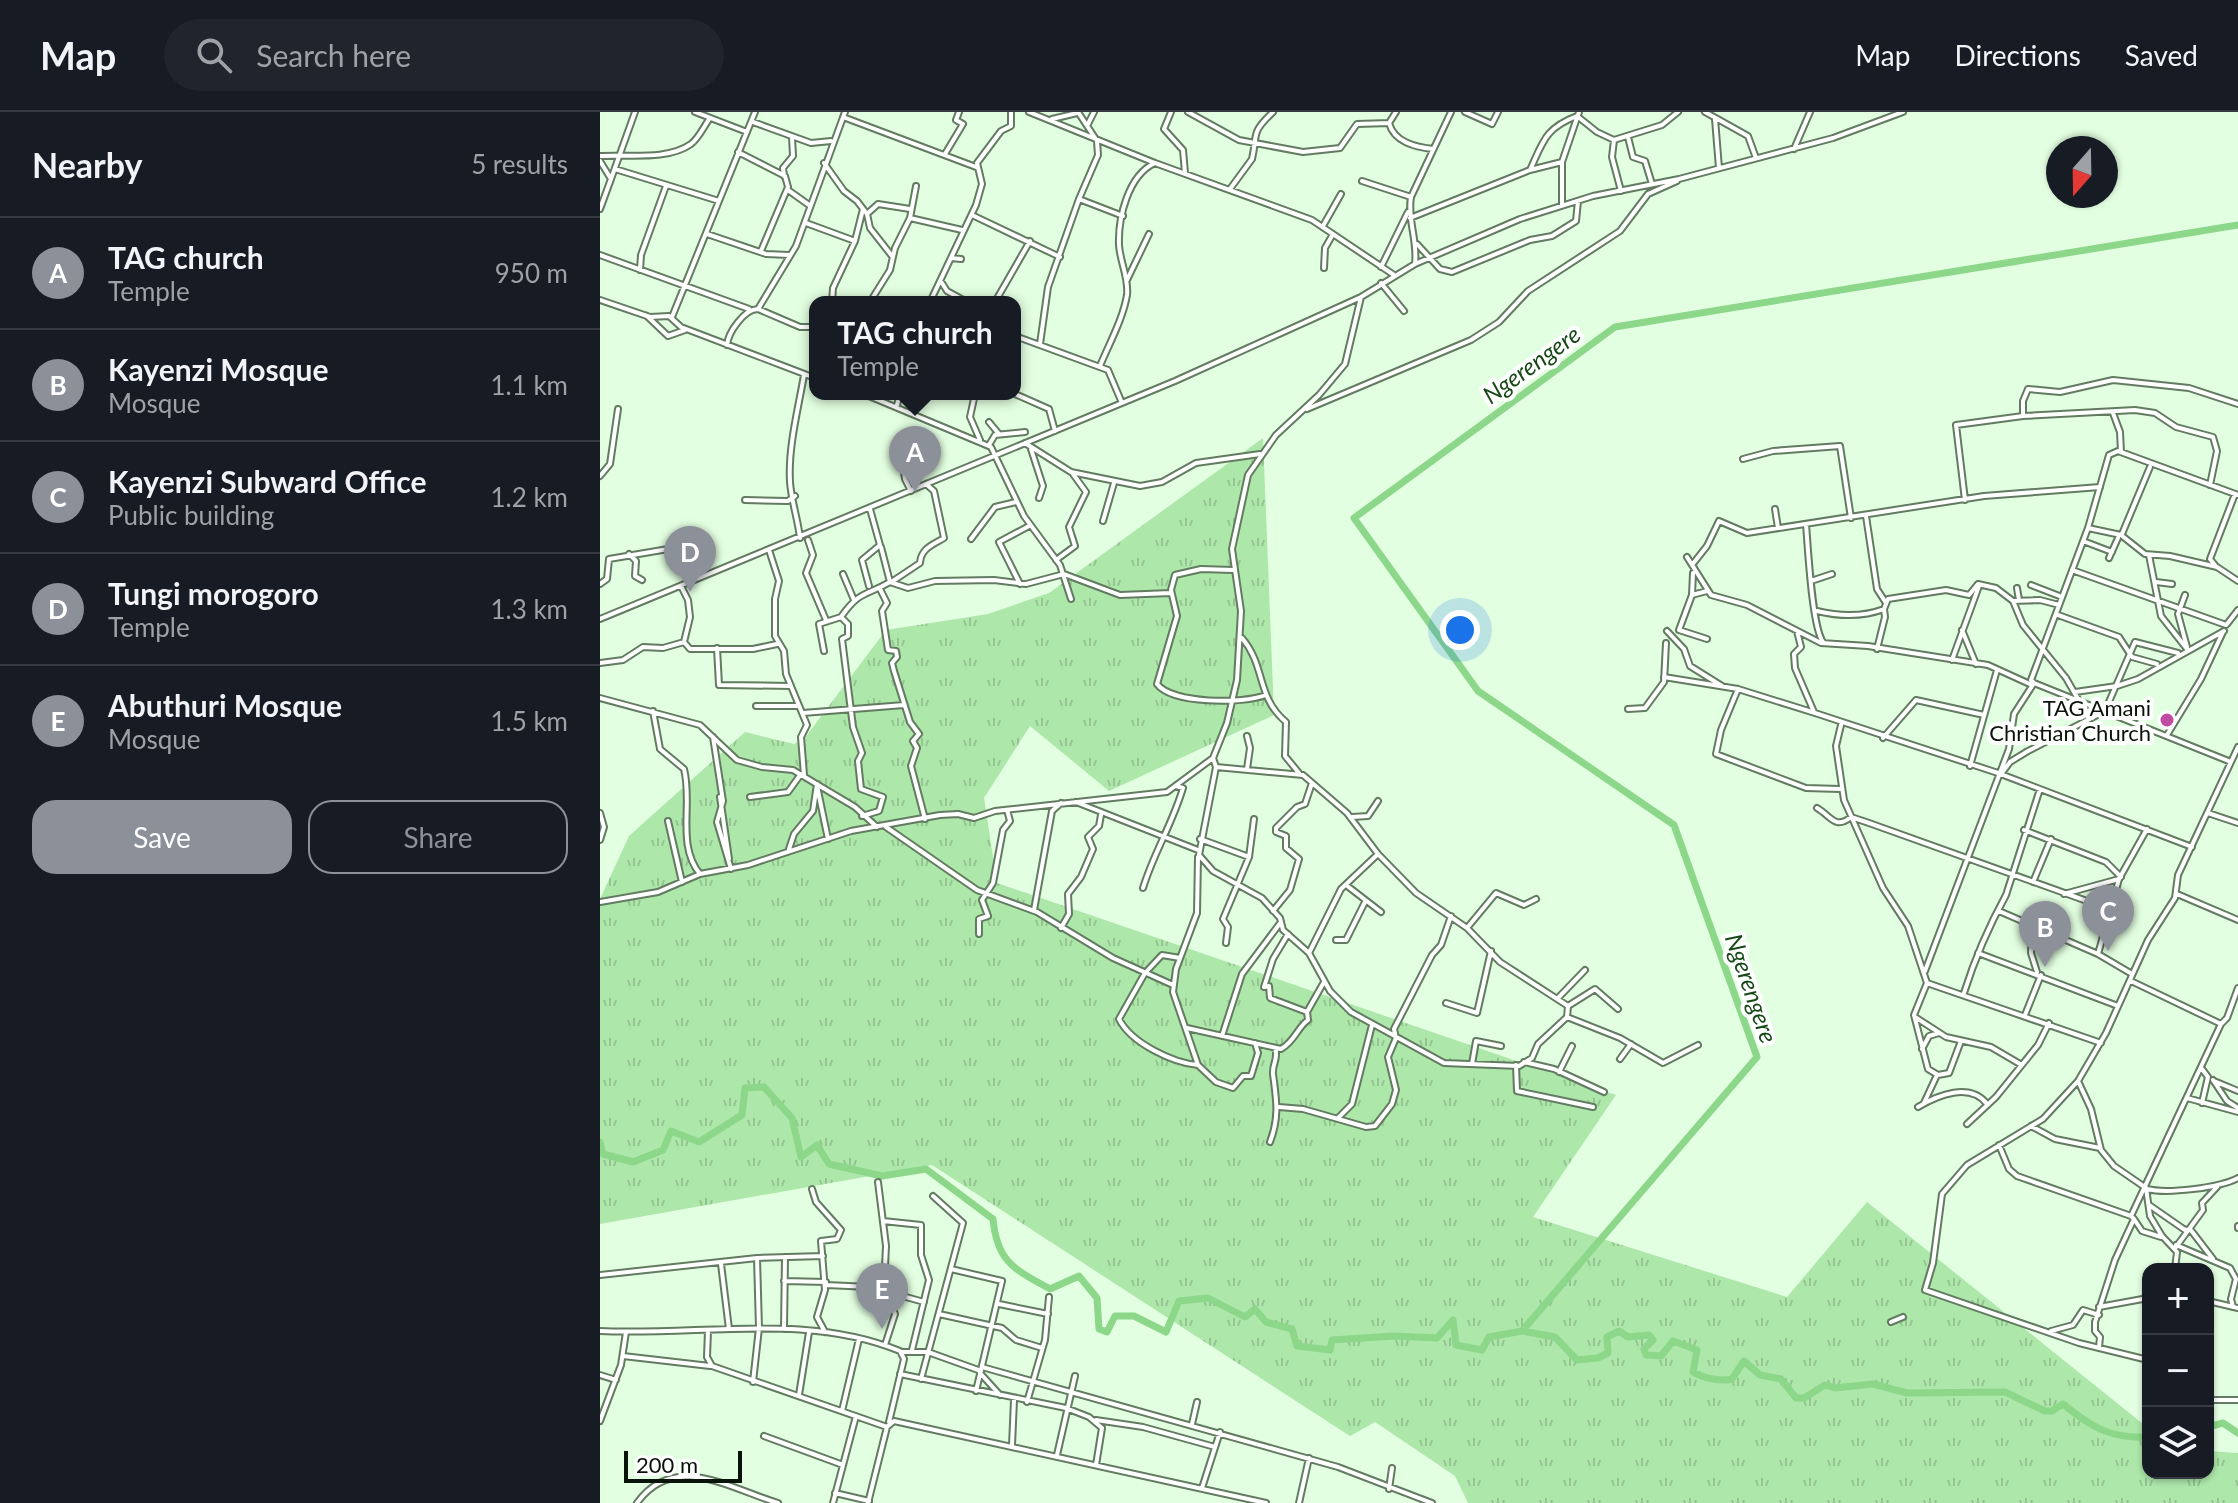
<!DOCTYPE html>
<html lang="en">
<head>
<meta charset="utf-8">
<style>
	:root { --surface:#171b24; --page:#20242c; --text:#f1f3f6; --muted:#9ea1a6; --line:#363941; --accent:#8c9099 }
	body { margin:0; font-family:Lato,sans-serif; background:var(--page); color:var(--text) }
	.controls { position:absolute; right:24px; bottom:24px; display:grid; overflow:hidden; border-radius:16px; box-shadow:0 2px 6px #0004 }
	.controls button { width:72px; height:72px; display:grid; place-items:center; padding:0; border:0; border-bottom:2px solid var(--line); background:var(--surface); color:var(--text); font:40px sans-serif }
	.compass { position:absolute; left:1446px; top:24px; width:72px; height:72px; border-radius:50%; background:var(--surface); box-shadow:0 2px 6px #0004; rotate:200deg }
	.scale { position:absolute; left:24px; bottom:20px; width:118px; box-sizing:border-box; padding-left:8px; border:4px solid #091309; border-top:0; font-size:22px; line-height:28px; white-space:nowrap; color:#091309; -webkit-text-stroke:6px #fff; paint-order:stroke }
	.you { position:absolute; left:860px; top:518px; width:28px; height:28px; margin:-20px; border:6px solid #fff; border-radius:50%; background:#1a73e8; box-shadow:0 0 0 12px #1a73e833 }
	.badge { display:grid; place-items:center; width:52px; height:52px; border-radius:50%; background:var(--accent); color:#fff; font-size:26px; font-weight:700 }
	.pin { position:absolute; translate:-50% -66px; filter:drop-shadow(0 2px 4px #0008) }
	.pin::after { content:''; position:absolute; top:42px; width:28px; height:24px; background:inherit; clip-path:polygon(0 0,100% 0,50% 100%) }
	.popup { position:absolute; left:209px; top:184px; width:212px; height:104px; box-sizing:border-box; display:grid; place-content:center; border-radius:16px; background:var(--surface); filter:drop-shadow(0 2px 6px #0005); font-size:26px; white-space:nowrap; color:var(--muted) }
	.popup b { font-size:30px; color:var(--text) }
	.popup::after { content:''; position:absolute; left:50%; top:100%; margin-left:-16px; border:16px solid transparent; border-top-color:var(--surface) }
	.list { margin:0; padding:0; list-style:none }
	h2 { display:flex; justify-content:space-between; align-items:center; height:104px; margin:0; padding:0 32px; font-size:34px }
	h2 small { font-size:26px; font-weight:400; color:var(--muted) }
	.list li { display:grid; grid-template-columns:52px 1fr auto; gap:24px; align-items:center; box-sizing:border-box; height:112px; padding:0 32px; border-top:2px solid var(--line) }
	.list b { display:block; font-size:30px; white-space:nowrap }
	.list p { margin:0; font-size:26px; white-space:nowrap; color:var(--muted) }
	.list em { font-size:26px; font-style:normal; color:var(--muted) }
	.actions { display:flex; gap:16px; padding:24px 32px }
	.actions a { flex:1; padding:18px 0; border:2px solid var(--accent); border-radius:24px; text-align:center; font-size:28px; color:var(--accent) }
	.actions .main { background:var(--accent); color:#fff }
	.icon { flex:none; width:44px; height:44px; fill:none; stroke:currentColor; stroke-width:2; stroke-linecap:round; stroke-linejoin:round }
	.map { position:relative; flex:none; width:1638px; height:1391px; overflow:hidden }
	header { display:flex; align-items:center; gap:48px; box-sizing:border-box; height:112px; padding:0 40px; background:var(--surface); border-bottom:2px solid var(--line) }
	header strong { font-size:38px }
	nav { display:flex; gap:44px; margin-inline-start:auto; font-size:28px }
	.search { width:560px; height:72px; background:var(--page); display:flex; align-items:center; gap:20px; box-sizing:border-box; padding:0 28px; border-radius:44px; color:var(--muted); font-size:30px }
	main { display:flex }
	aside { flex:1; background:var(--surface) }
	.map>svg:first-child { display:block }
	.grass { fill:url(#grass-tufts) }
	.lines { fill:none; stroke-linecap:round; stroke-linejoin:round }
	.river { stroke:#8cd78a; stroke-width:7 }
	.minor-casing { stroke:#627b61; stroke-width:8 }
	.minor { stroke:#fff; stroke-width:4 }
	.poi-dot { fill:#bf4ba3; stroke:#fff; stroke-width:3 }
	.labels { text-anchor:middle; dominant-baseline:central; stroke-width:8; stroke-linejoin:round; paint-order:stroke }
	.poi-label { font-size:22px; fill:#091309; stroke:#fff; text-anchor:end }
	.water-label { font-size:24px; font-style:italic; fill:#174917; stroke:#fff }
</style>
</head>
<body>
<header>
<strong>Map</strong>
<div class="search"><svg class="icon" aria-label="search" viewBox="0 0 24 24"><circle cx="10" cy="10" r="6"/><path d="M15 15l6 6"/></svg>Search here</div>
<nav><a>Map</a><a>Directions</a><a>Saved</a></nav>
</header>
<main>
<aside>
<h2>Nearby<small>5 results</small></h2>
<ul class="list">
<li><span class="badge">A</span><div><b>TAG church</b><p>Temple</p></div><em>950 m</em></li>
<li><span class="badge">B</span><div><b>Kayenzi Mosque</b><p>Mosque</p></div><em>1.1 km</em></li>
<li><span class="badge">C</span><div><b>Kayenzi Subward Office</b><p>Public building</p></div><em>1.2 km</em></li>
<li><span class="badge">D</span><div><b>Tungi morogoro</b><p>Temple</p></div><em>1.3 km</em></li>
<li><span class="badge">E</span><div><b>Abuthuri Mosque</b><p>Mosque</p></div><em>1.5 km</em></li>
</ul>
<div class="actions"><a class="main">Save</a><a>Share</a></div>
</aside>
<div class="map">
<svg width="1638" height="1391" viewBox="0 0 1638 1391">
	<defs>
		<pattern id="grass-tufts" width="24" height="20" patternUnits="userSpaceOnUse" patternTransform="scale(2)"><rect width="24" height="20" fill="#ade7aa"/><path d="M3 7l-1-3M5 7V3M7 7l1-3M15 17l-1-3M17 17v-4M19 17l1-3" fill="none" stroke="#94c591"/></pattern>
	</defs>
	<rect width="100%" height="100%" fill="#e3ffe1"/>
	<path class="grass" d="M663,326L674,603L509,679L430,614L384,686L397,771L1016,983L933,1105L1187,1185L1267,1090L1548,1316V1361H1608V1339L1638,1341V1391H868L855,1364L775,1310L750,1324L332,1053L0,1112V787L29,724L145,620L194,632L204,627L286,518L388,502L449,481Z"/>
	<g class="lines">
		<path class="river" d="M0,1030L3,1042L33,1050L63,1038L71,1019L99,1030L142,1003L145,976L164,975L192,1006L201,1045L217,1033L229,1052L282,1064L326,1057L393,1107C397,1150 414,1157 450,1177L479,1164L497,1186L499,1217L507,1220L515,1204H534L566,1220L579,1189L608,1186L645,1205L655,1197L666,1210L692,1217L697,1234L730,1238L732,1228L794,1224L837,1226L853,1208L856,1233L882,1238L889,1225L922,1219L1157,945L1074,713L878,579L754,406L1015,215L1638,113
			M922,1219L955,1225L977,1248L998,1246L1008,1241L1007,1225L1019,1219L1028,1225L1049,1223L1053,1228L1044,1237L1046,1243L1061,1244L1073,1229L1097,1238L1093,1260C1103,1266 1121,1270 1132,1267L1144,1249L1160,1263L1181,1267L1196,1286H1204L1225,1273L1235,1276L1273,1272L1307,1281L1405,1280L1445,1299H1452L1463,1292C1491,1315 1511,1327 1548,1325
			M1608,1315L1623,1311L1638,1321"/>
		<defs>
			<path id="minor" d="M95,0L147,20
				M429,0L555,51L712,108L794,163
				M571,0L564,17L583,38L585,61
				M588,0L639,28L703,40L740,36L757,12L789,11
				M796,0L789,11C794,30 815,35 833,37
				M865,0L892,12L898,0
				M1105,0L1148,24L1156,46
				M243,5L376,55
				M452,7L477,1
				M1115,7L1119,56
				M153,10L211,31L231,29
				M488,12L494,0
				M1028,25L1033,45L1045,49L1052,72
				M1014,28L1012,45L1021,79
				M1194,37L1210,0
				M138,40L185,64L188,75L161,139
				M345,42L363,12L356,8L359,0
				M0,44C27,42 67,49 91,32C99,26 104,14 110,6
				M0,49L11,67L0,97
				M224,51L244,79L257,89L267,102L270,116L292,144
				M15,57L119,89
				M930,58L962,50
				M184,64L183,56L193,44L192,25
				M11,67L35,0
				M762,69L811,85
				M630,77L652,47C658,21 650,22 673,0
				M188,78L209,93
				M479,87L523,104
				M962,93V50L979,0
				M267,102L278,92L310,97
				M372,103L460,145
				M310,106L316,74
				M810,106L930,58C943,30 945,16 977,4L997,20L1014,28L1062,13L1078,0
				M206,111L255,129
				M723,114L741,82
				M107,122L166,142L189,143
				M817,132L840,157L852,160L930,128L952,124L976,109L978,89
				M0,143L149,197
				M351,146L361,147
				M815,152C818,128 807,108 811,85L851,0
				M781,155L808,100
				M724,156L725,136L733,122
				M40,158L41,143L66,74
				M527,168L549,122
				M342,171L347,179L367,190
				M781,171L804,199
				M0,188L50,205L69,204L81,215L215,266
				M232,190L233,176L255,129L263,97
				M270,190L290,158L295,136L310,106L362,118
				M330,190L376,93L382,72L377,51L401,19L411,14V0
				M395,190L430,129
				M158,197L200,215H215
				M47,204L68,224L85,218
				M72,205L155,0
				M415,224L508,258L522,291
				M440,232L448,175L479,87L498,43L497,29L478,0
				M127,233C128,221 144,197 158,197L196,134L245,0
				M500,254C509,232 523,207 527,183C529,166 520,150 519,133C518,106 528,63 555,51
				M264,282L391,335L424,404L460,453L471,487
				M375,282L370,305L380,328
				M415,282L449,297L455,319
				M297,293L300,282
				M707,297L871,228L899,210L928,179L1020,119L1048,82L1077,69
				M1513,301L1520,320L1521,340
				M1423,304V289L1428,277L1460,280L1513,268L1589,276L1638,292
				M389,310L399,322
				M425,331L471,360L540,374L562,370L596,351L660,342
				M389,333L395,323L425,320
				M431,337L443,374L439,386
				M1143,347L1173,339L1240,334L1251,406
				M302,348L305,367L311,379
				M0,364L10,352L18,297
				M145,388L188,389L195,384
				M1365,388L1356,313L1423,304L1535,298L1555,301L1576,315L1613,325L1617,339L1610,373
				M1175,397L1178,416
				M1266,404L1277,477L1286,491
				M503,409L514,371
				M1206,412C1208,436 1212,515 1223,530
				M1488,416L1521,423L1545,442L1570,444L1617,455L1638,469
				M1522,422L1550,355
				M200,426C198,408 191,387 190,370C188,335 198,298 204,263
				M371,427L395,395L416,390
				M208,428L213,443L206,461L226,508
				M1483,429L1512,440
				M281,435L290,470
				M169,438L179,469L175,487V524L184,539L186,562L207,613L201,625L204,663
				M29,442L36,449L35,464L42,468
				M1549,443L1561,504L1587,537
				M1087,445L1111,483L1147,493L1221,531L1268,534L1388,553L1432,573
				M1509,446L1518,426
				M456,448L475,434L469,415L486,380L473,362
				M1092,453L1107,434L1119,409L1147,421L1384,384L1500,375
				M1615,453L1610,447L1635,382
				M633,458L601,457L575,463L571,478L577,504L557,572C572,592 643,592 666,583
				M1472,458L1626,513
				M243,462L254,488
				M293,469L320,451C321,436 333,433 344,426L334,379L326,372
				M1211,469L1232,462
				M1556,470L1572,472
				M0,472L7,467L9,447L80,435
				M420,472L399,430L429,414
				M1431,473L1462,485
				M81,474L88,488L90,505L84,530L90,537H153L177,532
				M269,474L262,448L280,433L270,397
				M1417,476L1419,488
				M280,477L287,491L282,499L288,538L296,539L297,545L292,551L294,559L310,610L319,622L313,629L317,636L311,654L325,707
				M1092,483L1093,461
				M1585,483L1578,502L1587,535
				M1413,489L1440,488L1459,493
				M1217,499C1238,504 1263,505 1284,497L1288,487L1346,478L1369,483L1378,472L1396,476L1413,489L1423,513L1466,566L1478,587
				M1458,503L1519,525L1532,545L1557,552
				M0,507L575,269L761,185L815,152L920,107L993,84L1079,67L1233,26L1303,0
				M1627,512L1638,498
				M1362,518L1376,552
				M1067,519L1084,537L1090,554L1122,574
				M1197,519L1201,535L1194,542L1195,556L1214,600
				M642,526C666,554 656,585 686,610L685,644L699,661
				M1107,527L1079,518L1092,483L1107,479
				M117,536L119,573L191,574
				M1277,537L1285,505L1284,497
				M224,539L219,512L241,505
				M1352,548L1379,474
				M0,551L23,548L43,535L63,536L84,530
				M1064,565L1138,577L1215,601L1398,661L1592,735
				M1434,571L1631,650
				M1138,577L1121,618L1116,642L1206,676L1240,677
				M1475,580L1517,574L1538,567L1624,519
				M0,586L100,613L137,648L162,655L193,658L255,695L277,715
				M156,594H199
				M1028,597L1045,596L1064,570L1066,531
				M53,599L60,637L84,657C93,691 76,733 100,762
				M203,601L304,593
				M1241,613L1236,634L1244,688L1283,776L1308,814L1327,871L1501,931
				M1567,623L1601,567L1623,520
				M113,625L123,689L117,710L131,757
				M1283,626L1316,588L1384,603
				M613,646L616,655L599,743L613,759L662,786L680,806L683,818L709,841L730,879L751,900L844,951L919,954L932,946L938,932L967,905L968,894L900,850L867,816L816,781L778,742L747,701L703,663L616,655
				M1370,654L1397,558
				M647,657L650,636L647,624
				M1401,662L1410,650L1428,639L1505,599L1535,530L1578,541
				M217,674L228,727
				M120,685L129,747
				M150,685L188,680L201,662
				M476,690L598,738
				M1217,696C1231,704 1235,718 1251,705L1269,711L1512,798
				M0,701L4,715L0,728
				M1608,701L1638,711
				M262,704L279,699L283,685L261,677L258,649L262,641L253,615L242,527L248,524V512L241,505C260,478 266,484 290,470L308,476L335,469L394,468L426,472L464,462L520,483L571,481
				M752,705L768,704L778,689
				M68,709L82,770
				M286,715L377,778L437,800L513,846L573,873
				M1424,718L1506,750L1521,765
				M600,727L649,745
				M189,737L194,722L213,699L217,672
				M598,745L597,801L576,857L573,880L598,953L616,970L633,976L643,964H651L658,941L655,931
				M1433,770L1451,727
				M746,773L781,800
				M543,776C554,740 572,713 583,676L576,674
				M1464,782L1519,767
				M1577,782L1638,808
				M0,790L58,780L100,762L148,753L251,719L340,703L358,702L374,706L395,699L567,680L613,646L627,611L637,568L641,499L632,437L648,363L676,323L719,283L745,252L761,185
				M434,798L452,699L461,691
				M673,799L690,778L699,747L686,736V724L676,720V716L697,695L705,692L712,671
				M1399,799L1498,842L1532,862
				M1432,815L1431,841L1437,860
				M461,816L469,802L468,782L481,765L493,737L488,725L499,714L501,703
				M867,816L896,781L924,793L936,787
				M379,822V807L388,804L382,788L393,771L403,718L410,709L407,698
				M688,822L673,847L664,875L669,874L670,886L707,900
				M736,828H746L765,790
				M626,831L628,815L623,807L649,745L654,707
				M709,841L741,777L778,742
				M1378,841L1518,894
				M1498,842L1519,767L1547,717
				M580,846L562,843L545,861L519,907C531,931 573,951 598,953
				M1325,859L1409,637L1414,602L1434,571L1431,568L1488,416L1509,343L1518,339L1638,383
				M1531,869L1621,912L1627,906L1638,876
				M1327,871L1314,903L1328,957L1338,963L1349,961L1361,929
				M1364,881C1375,846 1389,814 1406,783L1440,677
				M958,886L985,858
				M846,891L877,901L891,839
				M968,894L995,877L1018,897
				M1425,903L1441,863
				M967,905L1020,926L1063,951L1098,933
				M1315,905L1346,925L1391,935L1420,952
				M587,916L681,937C695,929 697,916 708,908L707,900L724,870
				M622,924L642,862L681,810
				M1322,937L1329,924L1339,921
				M1020,947L1031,932
				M924,950L954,957L1004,980
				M872,952L876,929L901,934
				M916,953L917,979L993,995
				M959,960L972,934
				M1613,968L1627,989L1638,996
				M1478,969L1443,1007L1367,1053L1342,1082L1333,1151L1325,1178L1479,1231L1548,1248
				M1614,969L1638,979
				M1587,986L1638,1000
				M1324,991L1337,963
				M1602,991L1608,965L1602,957
				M679,995L703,997L766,1015L775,1014L792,992L796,978L788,945L796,926L794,917L832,843L841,833L851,804
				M1318,995C1338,983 1370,970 1387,992
				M738,1006L752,992L772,913
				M1367,1012L1396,985L1438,933L1449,911
				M1431,1014L1455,1027L1500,1036
				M670,1030C680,1004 676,986 673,962C672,952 679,946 675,936
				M1399,1033L1409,1057L1417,1064L1531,1104
				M278,1070L286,1134L284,1176L295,1202L285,1233
				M212,1077L216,1090L241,1118L237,1127L221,1129L225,1178L217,1205L225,1220
				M1547,1077C1567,1082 1619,1076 1638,1066
				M1549,1093L1585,1118L1590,1117L1613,1147
				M1534,1107L1542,1119L1561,1125
				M283,1109L321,1113V1143L329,1168L312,1238
				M1638,1114V1116
				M1576,1133L1630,1156L1636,1167L1631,1187L1633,1195
				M1576,1135L1603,1098L1602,1091L1617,1075
				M121,1152L129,1217
				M351,1157L402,1169L376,1279
				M1575,1157L1577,1140L1562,1124L1550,1104L1546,1076L1514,1054L1501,1038L1491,997L1478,969L1506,921L1548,828L1575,786L1578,763L1638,635
				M0,1163L157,1146L223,1144
				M184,1169L226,1170
				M226,1173L270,1175L324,1190
				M1608,1189L1638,1196
				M399,1192L448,1202
				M1499,1195L1548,1186
				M339,1202L402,1216L416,1228L442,1236
				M1291,1210L1303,1205
				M184,1217L185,1145
				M0,1219C99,1224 206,1200 300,1239L304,1247L289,1310
				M108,1219L107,1245L112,1254L287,1315
				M1451,1219L1473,1213L1483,1198L1499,1203
				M1499,1236L1500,1225L1495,1219V1210L1515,1148L1534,1107L1531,1104L1621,912
				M301,1240H328L381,1259
				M23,1244L110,1254
				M382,1255L738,1355L832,1391
				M380,1261L400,1283
				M300,1262L466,1296L489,1305L502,1316L496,1353
				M0,1263L16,1268
				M321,1267L363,1111L333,1084
				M153,1270L159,1216L157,1146
				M199,1283L209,1220
				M1608,1288H1638
				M427,1290L445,1228L449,1185
				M242,1299L259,1227
				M496,1308L543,1315L615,1335
				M0,1309L21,1253L26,1220
				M592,1312L597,1290
				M164,1324L243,1353
				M412,1333L414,1288
				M457,1343L475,1264
				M602,1376L620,1320
				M789,1377L792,1356
				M235,1381L269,1389
				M37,1391C74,1339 131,1377 178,1391
				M233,1391L256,1304
				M268,1391L287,1315L294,1309L666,1391
				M699,1391L709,1346"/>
		</defs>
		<use href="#minor" class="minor-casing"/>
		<use href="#minor" class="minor"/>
	</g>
	<circle class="poi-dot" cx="1567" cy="608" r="8"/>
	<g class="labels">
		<g class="poi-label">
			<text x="1551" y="595">TAG Amani<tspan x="1551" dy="25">Christian Church</tspan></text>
		</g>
		<g class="water-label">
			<text transform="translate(931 252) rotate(-36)">Ngerengere</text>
			<text transform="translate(1152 876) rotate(71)">Ngerengere</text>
		</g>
	</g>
</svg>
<div class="controls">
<button>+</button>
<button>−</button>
<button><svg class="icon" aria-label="layers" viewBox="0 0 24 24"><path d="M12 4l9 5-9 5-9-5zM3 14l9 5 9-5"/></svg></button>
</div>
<svg class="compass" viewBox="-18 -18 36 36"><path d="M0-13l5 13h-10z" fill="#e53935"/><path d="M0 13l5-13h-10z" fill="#9ea1a6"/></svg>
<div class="scale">200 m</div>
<div class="you"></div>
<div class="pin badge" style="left:315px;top:380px">A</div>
<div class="popup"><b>TAG church</b>Temple</div>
<div class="pin badge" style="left:1445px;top:855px">B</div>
<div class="pin badge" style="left:1508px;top:839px">C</div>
<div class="pin badge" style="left:90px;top:480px">D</div>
<div class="pin badge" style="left:282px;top:1217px">E</div>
</div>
</main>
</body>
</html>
